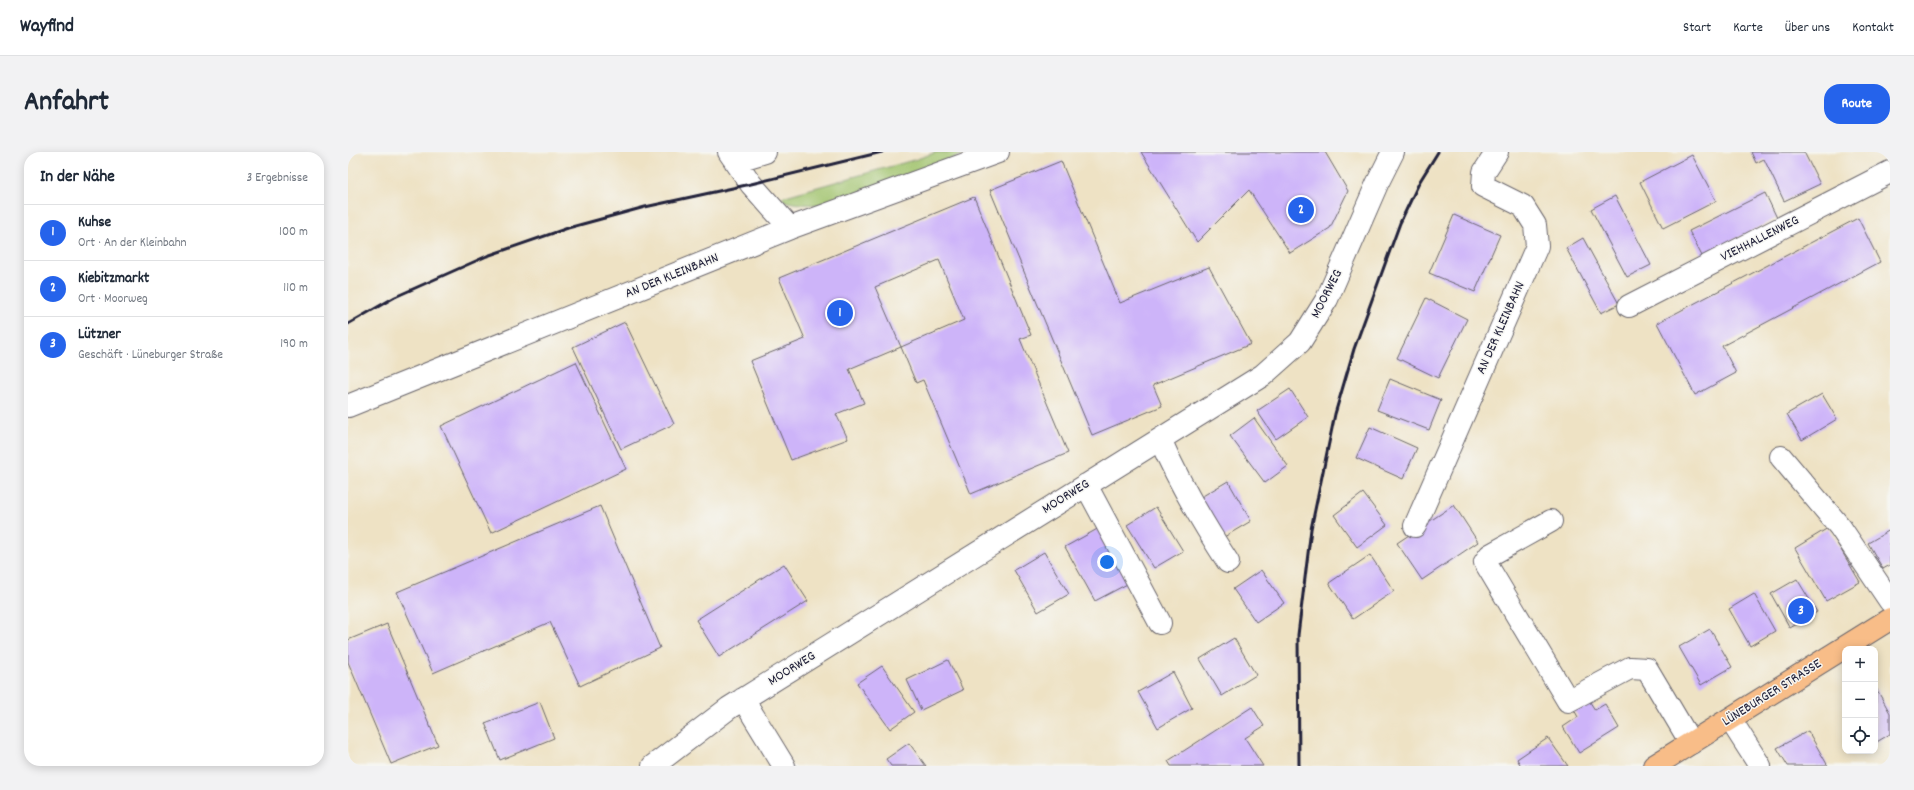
<!DOCTYPE html>
<html lang="de">
<head>
<meta charset="utf-8">
<style>
	:root { --surface:#fff; --page:#f2f2f3; --text:#1f2937; --muted:#747a83; --line:#e0e1e3; --accent:#2563eb }
	body { margin:0; font-family:Dekko,sans-serif; background:var(--page); color:var(--text) }
	.controls { position:absolute; right:12px; bottom:12px; display:grid; overflow:hidden; border-radius:8px; box-shadow:0 2px 10px #0003 }
	.controls button { width:36px; height:36px; display:grid; place-items:center; padding:0; border:0; border-bottom:1px solid var(--line); background:var(--surface); color:var(--text); font:20px sans-serif }
	.you { position:absolute; left:759px; top:410px; width:14px; height:14px; margin:-10px; border:3px solid #fff; border-radius:50%; background:#1a73e8; box-shadow:0 0 0 6px #1a73e833 }
	.badge { display:grid; place-items:center; width:26px; height:26px; border-radius:50%; background:var(--accent); color:#fff; font-size:13px; font-weight:700 }
	.pin { position:absolute; translate:-50% -50%; border:2px solid #fff; box-shadow:0 1px 4px #0006 }
	.list { margin:0; padding:0; list-style:none }
	h2 { display:flex; justify-content:space-between; align-items:center; height:52px; margin:0; padding:0 16px; font-size:17px }
	h2 small { font-size:13px; font-weight:400; color:var(--muted) }
	.list li { display:grid; grid-template-columns:26px 1fr auto; gap:12px; align-items:center; box-sizing:border-box; height:56px; padding:0 16px; border-top:1px solid var(--line) }
	.list b { display:block; font-size:15px; white-space:nowrap }
	.list p { margin:0; font-size:13px; white-space:nowrap; color:var(--muted) }
	.list em { font-size:13px; font-style:normal; color:var(--muted) }
	.icon { flex:none; width:22px; height:22px; fill:none; stroke:currentColor; stroke-width:2; stroke-linecap:round; stroke-linejoin:round }
	.map { position:relative; flex:none; width:1542px; height:614px; overflow:hidden; border-radius:16px }
	header { display:flex; align-items:center; gap:24px; box-sizing:border-box; height:56px; padding:0 20px; background:var(--surface); border-bottom:1px solid var(--line) }
	header strong { font-size:19px }
	nav { display:flex; gap:22px; margin-inline-start:auto; font-size:14px }
	.intro { display:flex; align-items:center; justify-content:space-between; box-sizing:border-box; height:96px; padding:0 24px }
	h1 { margin:0; font-size:28px }
	.button { padding:10px 18px; border-radius:16px; background:var(--accent); color:#fff; font-size:14px; font-weight:700 }
	main { display:flex; gap:24px; padding:0 24px }
	aside { flex:1; background:var(--surface); border-radius:16px; box-shadow:0 2px 10px #0003 }
	.map>svg:first-child { display:block }
	.green { fill:#a0c36c; stroke:#617254 }
	.building { fill:#cdb4f9; fill-rule:evenodd }
	.lines { fill:none; stroke-linecap:round; stroke-linejoin:round }
	.minor-casing { stroke:#69656b; stroke-width:24 }
	.major-casing { stroke:#69656b; stroke-width:24 }
	.minor { stroke:#fff; stroke-width:22 }
	.major { stroke:#f8bd88; stroke-width:22 }
	.rail { stroke:#22223b; stroke-width:3 }
	.labels { text-anchor:middle; dominant-baseline:central; stroke-width:3; stroke-linejoin:round; paint-order:stroke }
	.street-label { font-size:14px; fill:#22223b; stroke:#f6f6f2 }
</style>
</head>
<body>
<header>
<strong>Wayfind</strong>
<nav><a>Start</a><a>Karte</a><a>Über uns</a><a>Kontakt</a></nav>
</header>
<div class="intro"><h1>Anfahrt</h1><a class="button">Route</a></div>
<main>
<aside>
<h2>In der Nähe<small>3 Ergebnisse</small></h2>
<ul class="list">
<li><span class="badge">1</span><div><b>Kuhse</b><p>Ort · An der Kleinbahn</p></div><em>100 m</em></li>
<li><span class="badge">2</span><div><b>Kiebitzmarkt</b><p>Ort · Moorweg</p></div><em>110 m</em></li>
<li><span class="badge">3</span><div><b>Lützner</b><p>Geschäft · Lüneburger Straße</p></div><em>190 m</em></li>
</ul>
</aside>
<div class="map">
<svg width="1542" height="614" viewBox="0 0 1542 614">
	<rect width="100%" height="100%" fill="#f6f6f2"/>
	<filter id="ink" filterUnits="userSpaceOnUse"><feTurbulence type="fractalNoise" baseFrequency=".025" numOctaves="2"/><feDisplacementMap in="SourceGraphic" scale="8" xChannelSelector="R" yChannelSelector="G"/><feConvolveMatrix kernelMatrix="1 2 1 2 8 2 1 2 1" color-interpolation-filters="sRGB"/></filter>
	<filter id="wash" filterUnits="userSpaceOnUse"><feTurbulence type="fractalNoise" baseFrequency=".012" numOctaves="4" result="noise"/><feDisplacementMap in="SourceGraphic" scale="16" xChannelSelector="R" yChannelSelector="G"/><feGaussianBlur stdDeviation="0.9" result="paint"/><feColorMatrix in="noise" values="0 0 0 0 0 0 0 0 0 0 0 0 0 0 0 0 0 1.4 0 .05"/><feComposite in="paint" operator="in"/></filter>
	<g filter="url(#wash)">
		<rect width="100%" height="100%" fill="#eee2c4"/>
		<path class="green" d="M589,0H621L479,52C464,53 451,53 436,49L434,45L569,7Z"/>
		<g id="blocks">
			<path class="building" d="M793,0H977L1000,39L982,76L942,101L901,38L849,90Z
				M1403,0H1456L1472,32L1436,49L1416,7L1408,11Z
				M1344,3L1368,49L1315,76L1292,30Z
				M713,9L772,151L861,115L903,192L805,233L814,254L744,283L642,38Z
				M1417,41L1429,66L1354,104L1341,79Z
				M1267,44L1303,113L1279,125L1243,57Z
				M626,45L683,183L672,187L720,301L623,342L575,228L568,231L553,195L501,217L516,251L488,262L500,287L443,308L402,209L457,187L431,126ZM591,108L616,168L553,195L527,135Z
				M1106,63L1152,83L1127,140L1081,121Z
				M1510,66L1532,110L1374,194L1388,221L1347,243L1309,171Z
				M1235,86L1271,152L1253,161L1218,96Z
				M1078,146L1119,167L1090,226L1049,206Z
				M277,170L326,272L273,297L225,195Z
				M228,210L278,317L143,381L93,274Z
				M1042,227L1093,248L1081,278L1029,258Z
				M942,237L960,265L928,287L909,259Z
				M1474,242L1489,267L1454,288L1439,262Z
				M906,266L940,314L917,331L882,284Z
				M1022,275L1069,296L1055,327L1008,306Z
				M880,329L903,369L871,388L848,348Z
				M1015,341L1039,373L1009,395L986,363Z
				M1106,353L1130,390L1074,428L1049,391Z
				M252,354L312,496L232,534L202,470L85,521L49,440Z
				M808,355L835,399L806,416L779,373Z
				M753,375L783,430L747,449L717,395Z
				M1480,376L1512,430L1478,449L1447,396Z
				M1542,378V413L1535,417L1520,391Z
				M696,400L721,442L690,460L666,418Z
				M1022,403L1046,439L1005,467L981,431Z
				M436,412L460,449L371,505L348,468Z
				M913,418L936,451L908,470L885,437Z
				M1449,427L1469,460L1442,476L1423,442Z
				M1406,442L1427,479L1402,494L1381,457Z
				M39,472L90,593L43,612L0,510V488Z
				M1362,477L1384,515L1353,533L1331,495Z
				M886,486L908,523L874,544L852,507Z
				M600,508L615,538L573,558L559,528Z
				M534,514L566,560L542,577L509,531Z
				M825,520L844,556L810,576L790,540Z
				M1528,536L1542,561V582L1527,591Z
				M1240,547L1247,558L1257,552L1271,576L1231,601L1215,575L1230,565L1225,556Z
				M192,550L206,586L152,608L137,571Z
				M904,555L916,574L897,586L915,614H823L820,609Z
				M1460,579L1480,614H1440L1429,596Z
				M1200,586L1220,614H1173L1169,607Z
				M561,591L578,614H543L538,607Z"/>
		</g>
	</g>
	<g filter="url(#ink)">
		<use href="#blocks" fill-opacity="0" stroke="#69656b" stroke-width="1"/>
		<g class="lines">
			<defs>
				<path id="minor" d="M381,0L403,32L442,76
					M387,9L417,0
					M1281,154L1542,20
					M0,254L442,76L650,0
					M812,287C831,331 854,370 880,410
					M1433,305L1492,375L1542,449
					M738,333L812,471
					M1203,369L1142,403L1137,410L1220,549L1282,516L1299,517L1343,591
					M1067,374L1189,94L1187,73L1175,54L1135,34L1136,20L1149,0
					M395,547L436,614
					M1382,567L1412,614
					M305,614L381,556L915,223L952,190L979,147L1029,32L1045,0"/>
				<path id="major" d="M1306,614L1542,467"/>
			</defs>
			<use href="#minor" class="minor-casing"/>
			<use href="#major" class="major-casing"/>
			<use href="#minor" class="minor"/>
			<use href="#major" class="major"/>
			<path class="rail" d="M0,172L47,145L139,104L220,76L297,55L403,32L534,0
				M951,614L950,483L963,377L987,262L1006,197L1052,71L1072,29L1090,0"/>
		</g>
	</g>
	<g class="labels">
		<g class="street-label">
			<text transform="translate(1412 87) rotate(-27)">VIEHHALLENWEG</text>
			<text transform="translate(324 124) rotate(-22)">AN DER KLEINBAHN</text>
			<text transform="translate(979 142) rotate(-63)">MOORWEG</text>
			<text transform="translate(1153 176) rotate(-66)">AN DER KLEINBAHN</text>
			<text transform="translate(718 345) rotate(-32)">MOORWEG</text>
			<text transform="translate(444 517) rotate(-32)">MOORWEG</text>
			<text transform="translate(1424 541) rotate(-32)">LÜNEBURGER STRASSE</text>
		</g>
	</g>
</svg>
<div class="controls">
<button>+</button>
<button>−</button>
<button><svg class="icon" aria-label="locate" viewBox="0 0 24 24"><circle cx="12" cy="12" r="6"/><path d="M12 2v4M12 18v4M2 12h4M18 12h4"/></svg></button>
</div>
<div class="you"></div>
<div class="pin badge" style="left:492px;top:161px">1</div>
<div class="pin badge" style="left:953px;top:58px">2</div>
<div class="pin badge" style="left:1453px;top:459px">3</div>
</div>
</main>
</body>
</html>
